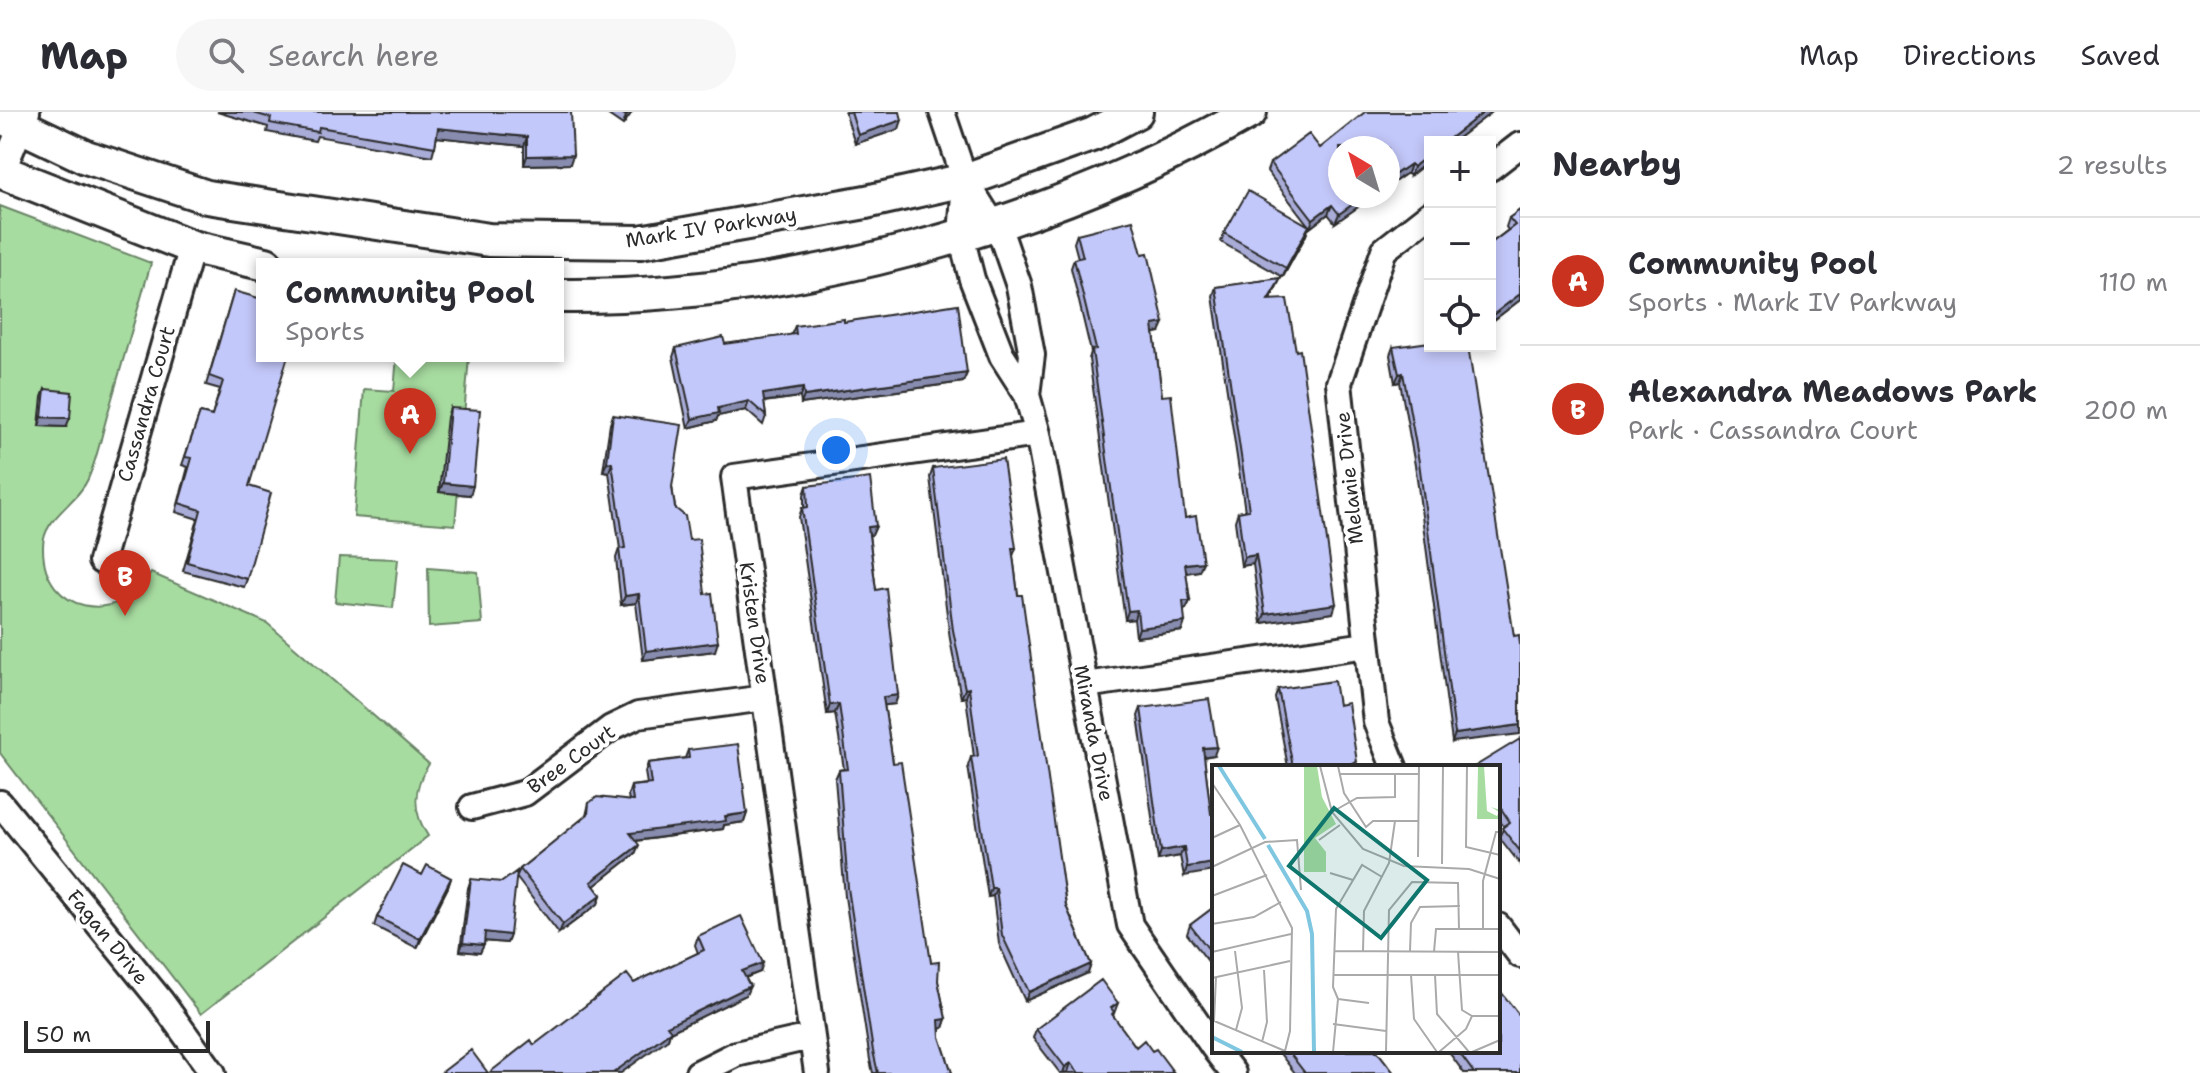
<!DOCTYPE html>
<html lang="en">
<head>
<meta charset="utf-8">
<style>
	:root { --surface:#fff; --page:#f7f7f7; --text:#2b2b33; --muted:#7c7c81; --line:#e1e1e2; --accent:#c8321e }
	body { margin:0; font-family:"Shantell Sans",sans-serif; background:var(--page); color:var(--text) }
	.controls { position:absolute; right:24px; top:24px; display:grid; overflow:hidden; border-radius:0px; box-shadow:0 4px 12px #0003 }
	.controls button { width:72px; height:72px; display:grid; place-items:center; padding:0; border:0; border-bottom:2px solid var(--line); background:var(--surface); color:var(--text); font:40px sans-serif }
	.compass { position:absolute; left:1328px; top:24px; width:72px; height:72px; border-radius:50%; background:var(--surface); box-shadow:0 4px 12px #0003; rotate:322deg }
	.scale { position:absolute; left:24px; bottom:20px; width:186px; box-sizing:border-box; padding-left:8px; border:4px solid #2b2b2b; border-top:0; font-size:22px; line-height:28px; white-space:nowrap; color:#2b2b2b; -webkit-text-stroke:6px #fff; paint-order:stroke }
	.you { position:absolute; left:836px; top:338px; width:28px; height:28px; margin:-20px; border:6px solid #fff; border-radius:50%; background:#1a73e8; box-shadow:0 0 0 12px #1a73e833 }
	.badge { display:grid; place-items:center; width:52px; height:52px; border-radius:50%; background:var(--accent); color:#fff; font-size:26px; font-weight:700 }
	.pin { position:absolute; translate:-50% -66px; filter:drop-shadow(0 2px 4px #0008) }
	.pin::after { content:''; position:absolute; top:42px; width:28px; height:24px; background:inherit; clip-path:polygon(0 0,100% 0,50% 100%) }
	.popup { position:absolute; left:256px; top:146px; width:308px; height:104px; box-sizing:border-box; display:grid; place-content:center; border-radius:0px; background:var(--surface); filter:drop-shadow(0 2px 6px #0005); font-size:26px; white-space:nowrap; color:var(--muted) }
	.popup b { font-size:30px; color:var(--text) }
	.popup::after { content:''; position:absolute; left:50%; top:100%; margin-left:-16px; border:16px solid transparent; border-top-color:var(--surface) }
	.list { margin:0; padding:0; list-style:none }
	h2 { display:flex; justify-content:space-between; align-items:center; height:104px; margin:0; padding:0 32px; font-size:34px }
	h2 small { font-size:26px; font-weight:400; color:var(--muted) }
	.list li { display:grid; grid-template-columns:52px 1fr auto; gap:24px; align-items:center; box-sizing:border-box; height:128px; padding:0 32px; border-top:2px solid var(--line) }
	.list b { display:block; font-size:30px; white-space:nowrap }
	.list p { margin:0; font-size:26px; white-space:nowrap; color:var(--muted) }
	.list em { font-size:26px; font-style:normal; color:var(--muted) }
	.icon { flex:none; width:44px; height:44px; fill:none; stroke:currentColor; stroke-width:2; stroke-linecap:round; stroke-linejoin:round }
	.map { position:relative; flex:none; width:1520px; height:961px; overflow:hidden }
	header { display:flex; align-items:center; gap:48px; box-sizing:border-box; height:112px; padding:0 40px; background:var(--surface); border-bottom:2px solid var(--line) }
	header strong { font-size:38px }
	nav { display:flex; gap:44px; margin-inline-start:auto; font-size:28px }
	.search { width:560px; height:72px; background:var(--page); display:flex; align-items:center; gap:20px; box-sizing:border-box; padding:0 28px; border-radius:44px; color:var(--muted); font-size:30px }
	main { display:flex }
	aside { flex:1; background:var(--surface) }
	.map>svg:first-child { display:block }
	.green { fill:#a7dca0; stroke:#698466; stroke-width:2 }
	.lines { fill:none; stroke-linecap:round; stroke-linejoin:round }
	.street-casing { stroke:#2b2b2b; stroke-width:30 }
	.secondary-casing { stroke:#2b2b2b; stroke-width:38 }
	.street { stroke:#fff; stroke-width:24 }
	.secondary { stroke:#fff; stroke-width:32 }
	.wall { fill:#a8acd7; stroke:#2b2b2b; stroke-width:2 }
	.shaded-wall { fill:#888caf; stroke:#2b2b2b; stroke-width:2 }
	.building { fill:#c3c8fa; stroke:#2b2b2b; stroke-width:2 }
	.labels { text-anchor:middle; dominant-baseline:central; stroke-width:8; stroke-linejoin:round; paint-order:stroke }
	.street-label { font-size:20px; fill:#2b2b2b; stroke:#fff }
	.inset-river { fill:none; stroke:#7fc6e0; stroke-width:4 }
	.inset-road { fill:none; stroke:#aaa; stroke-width:2 }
	.view { fill:#0f766e; fill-opacity:0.15; stroke:#0f766e; stroke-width:4 }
	.inset-edge { fill:none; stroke:#2b2b2b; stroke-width:4 }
</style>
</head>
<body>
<header>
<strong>Map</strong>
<div class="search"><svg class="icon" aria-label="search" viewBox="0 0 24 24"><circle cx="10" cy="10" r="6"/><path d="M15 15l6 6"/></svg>Search here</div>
<nav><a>Map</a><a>Directions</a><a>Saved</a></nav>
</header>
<main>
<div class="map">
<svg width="1520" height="961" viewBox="0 0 1520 961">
	<rect width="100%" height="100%" fill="#fff"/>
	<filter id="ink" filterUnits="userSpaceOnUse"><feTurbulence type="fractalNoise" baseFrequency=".0125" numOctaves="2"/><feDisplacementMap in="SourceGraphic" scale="16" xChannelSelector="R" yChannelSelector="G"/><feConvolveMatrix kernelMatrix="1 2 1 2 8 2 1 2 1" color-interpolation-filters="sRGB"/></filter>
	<g filter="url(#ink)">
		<path class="green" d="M0,94L151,151C137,199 123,248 109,297C102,320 98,345 88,367C77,392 42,406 43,436C43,502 119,515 151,461L267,511L429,652C413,675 412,700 428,724L201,902L0,641Z
			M397,244H469L455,413L354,405L364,277L394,279Z
			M339,445L398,447L393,496L335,490Z
			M428,456L478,460L482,511L429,515Z"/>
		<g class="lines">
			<defs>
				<path id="street" d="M942,0L965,68L1003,128L1019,174L1032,243L1027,283
					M1490,56L1520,33
					M2,60L27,0
					M965,68L961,124L972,167L1002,244L1027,283L1038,322L1130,813L1214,936
					M101,449L192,135
					M1085,573L1367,533
					M1394,655L1376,610L1339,271L1384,138L1430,102
					M0,691L161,889L213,961
					M472,695L525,681L611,616L638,603L765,586
					M1498,814L1520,843
					M1216,939L1233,961
					M698,961L736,942L810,925
					M817,961L734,365L1038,322"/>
				<path id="secondary" d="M0,4L86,45L207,85L489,128L640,130L866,90L965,68L1094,22L1136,0
					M0,59L192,135L266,152
					M558,184C790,187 1050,115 1250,0"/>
			</defs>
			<use href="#street" class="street-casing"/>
			<use href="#secondary" class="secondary-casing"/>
			<use href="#street" class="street"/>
			<use href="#secondary" class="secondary"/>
		</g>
		<path class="wall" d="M217,0H571L570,52L524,53V34L437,25L432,44L317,24L315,29L267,20L268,15Z
			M604,0H632L623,13Z
			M845,0H900L899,17L855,32Z
			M1492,0L1453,30H1430L1410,64L1407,61L1388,74V36L1340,84H1374L1335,111L1328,102L1310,116L1309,114L1306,123L1283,165L1221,130L1224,121L1308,113L1267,59L1270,51L1320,36Z
			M1520,98V188L1490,211V132L1508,118L1506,115L1509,106Z
			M1077,122L1160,220L1154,221L1162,284L1185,406L1199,459L1186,461L1190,489L1186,497L1184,498L1182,519L1136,525L1134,507L1125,508L1089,247L1091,240L1071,156L1074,147L1078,146L1074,131Z
			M1281,166L1270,188L1333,501L1261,511L1253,452L1241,454L1235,409L1238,400L1245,399L1213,184L1216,175Z
			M234,179L249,374L247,467L244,475L183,459L198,407L176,400L188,355L182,353L200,301L212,304L220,277L206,273Z
			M844,210L967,261L963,270L801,292L800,285L764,290L766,304L763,313L746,298L718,304L716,309L688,316L673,245L676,236L725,232L791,223L795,214Z
			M1393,235L1514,524L1452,630L1416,359L1400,270L1395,271L1390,243Z
			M45,277L66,315L39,314L42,285Z
			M450,296L470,383L439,380L447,305Z
			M613,303L672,375L675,396L689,428L705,482L715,539L643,548L636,491L621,493L616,446L619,437H620L609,360L603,359L610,312Z
			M933,356L1016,436L1013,444L1018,483L1066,794L1091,852L1088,861L1025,889L999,832L993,784L988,785L968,654L971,645H974L966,585L961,586L950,527L930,365Z
			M807,374L876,414L872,423H869L876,478L898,583L895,592L884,593L893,651L931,851L938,869L946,907L943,916H940V925L952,961H873L870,948L845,785L835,667L839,658L844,657L835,601L827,602L799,405L802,396H804V383Z
			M1278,577L1338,593L1356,655H1288L1275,586Z
			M1141,596L1214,643L1204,645L1211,702L1184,764L1180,744L1158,748L1138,604Z
			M1520,627V752L1499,725L1504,715L1498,706V655Z
			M688,638L747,701L744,710L724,713L723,717L636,729L635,742L594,774L601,783L598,792L559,821L516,765L520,757L586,704L589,691L629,689L628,683L631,674L647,672L645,660L648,651L685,646Z
			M422,763L451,766L448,775L417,836L374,814L377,805Z
			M471,767L510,823L507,831L484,829L480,841L460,839L468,776Z
			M1214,795V857L1187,822L1190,813Z
			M698,824L760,860L745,866L746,883L670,920L668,927L534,933L634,871L698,841L695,833Z
			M1118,891L1113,904L1136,935L1152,939L1174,961H1069L1068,960L1066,961H1060L1033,926L1036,917Z
			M1278,939H1377L1394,961H1295Z
			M1448,939H1498L1520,961H1464Z"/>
		<path class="shaded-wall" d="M629,0H632L623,13L626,4Z
			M1484,0H1492L1453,30H1445Z
			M902,8L899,17L855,32L858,23Z
			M438,16L527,25L524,34L435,25Z
			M1430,42V48L1410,64L1413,55Z
			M573,43L570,52L524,53L527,44Z
			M1410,52L1407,61L1388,74V67Z
			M1364,84H1374L1335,111L1339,102Z
			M1332,93L1328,102L1310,116L1313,107Z
			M1309,114L1306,123L1283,165L1286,156Z
			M1520,182V188L1490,211V205Z
			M1164,211L1160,220L1149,222L1153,213Z
			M967,261L963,270L801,292L804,284Z
			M1403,261L1400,270L1395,271L1399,262Z
			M803,276L800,285L760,290L763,282Z
			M749,289L746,298L718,304L716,309L688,316L692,307L718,296Z
			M42,305L70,306L66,315L39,314Z
			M607,350L612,351L609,360L603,359Z
			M443,371L473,374L470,383L439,380Z
			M876,414L872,423L864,424L868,415Z
			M1256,443L1253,452L1241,454L1244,445Z
			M1203,450L1199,459L1182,461L1185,452Z
			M639,482L636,491L621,493L625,484Z
			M1183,489H1190L1186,497L1179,498Z
			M1336,492L1333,501L1261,511L1265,502Z
			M1137,498L1134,507L1125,508L1128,499Z
			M1185,510L1182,519L1136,525L1139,516Z
			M718,530L715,539L643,548L646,539Z
			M969,576L966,585L961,586L965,577Z
			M898,583L895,592L879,594L883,585Z
			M839,592L835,601L827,602L830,593Z
			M1520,613V622L1452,630L1455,622Z
			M1217,635L1214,643L1200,645L1203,636Z
			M747,701L744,710L724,713L723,717L626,730L630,721Z
			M639,733L635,742L588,779L591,770Z
			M1184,735L1180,744L1158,748L1161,739Z
			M1214,751V759L1184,764L1187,755Z
			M451,766L448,775L417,836L420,827Z
			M991,776H996L993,784L988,785Z
			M601,783L598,792L559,821L563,812Z
			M485,820L510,823L507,831L482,829Z
			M463,831L484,833L480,841L460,839Z
			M763,851L760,860L739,868L742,859Z
			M1091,852L1088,861L1025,889L1029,880Z
			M750,874L746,883L670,920L668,927L621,961H613L667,914Z
			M946,907L943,916L936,917L939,908Z
			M1071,951L1068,960L1063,961L1065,955Z"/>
		<path class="building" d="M250,0H571L573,43L527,44V25L438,16L435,35L319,15L318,20L270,11L271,6Z
			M620,0H629L626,4Z
			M851,0H900L902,8L858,23Z
			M1365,0H1484L1445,30H1430V42L1413,55L1410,52L1388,67V36H1340V84H1364L1339,102L1332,93L1313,107L1270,51L1309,22L1320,36Z
			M1248,79L1309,114L1286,156L1224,121Z
			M1520,98V182L1490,205V132L1515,113L1509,106Z
			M1133,108L1142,142L1148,141L1164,211L1153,213L1162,284L1171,283L1185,406L1196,404L1203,450L1185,452L1190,489H1183L1185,510L1139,516L1137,498L1128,499L1092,238L1096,237L1074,147L1083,145L1077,122Z
			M1281,166L1268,188L1287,187L1296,239L1300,238L1336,492L1265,502L1256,443L1244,445L1238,400L1249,398L1216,175Z
			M234,179L262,187V244H288L249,374L271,381L247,467L187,450L201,398L179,391L192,346L185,345L200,301L212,304L223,269L209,264Z
			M958,192L967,261L804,284L803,276L763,282L766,304L749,289L718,296L719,301L692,307L676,236L723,225L725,232L796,222L795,214L844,207V210Z
			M1430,230V234H1468L1514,524L1519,523L1520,534V613L1455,622L1419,350L1403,261L1399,262L1393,235Z
			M45,277L72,280L70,306L42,305Z
			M450,296L480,298L473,374L443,371Z
			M613,303L682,313L672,375L675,396L685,404L689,428L699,427L705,482L712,481L718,530L646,539L639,482L625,484L619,437L625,436L612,351L607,350Z
			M1003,347L1016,436H1012L1018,483H1022L1066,794L1091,852L1029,880L1002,823L996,776H991L971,645L978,644L969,576L965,577L953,518L933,356Z
			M870,366L876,414L868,415L876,478L886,476L898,583L883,585L893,651L901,650L931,851L939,850L938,869L946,907L939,908L940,925L952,961H878L873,939L848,776L839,658L848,657L839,592L830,593L802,396L808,395L807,374Z
			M1334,569L1338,593L1348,591L1357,650L1352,651L1354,655H1293L1278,577Z
			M1209,587L1217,635L1203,636L1211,702H1214V751L1187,755L1184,735L1161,739L1141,596Z
			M1520,627V739L1502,716L1510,710L1498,692V655H1474Z
			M738,632L747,701L725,704L726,709L630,721L639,733L591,770L601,783L563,812L520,757L588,702L589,691L597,685L633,689L631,674L651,672L648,651L689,646L688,638Z
			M403,753L422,763L427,753L451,766L420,827L377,805Z
			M517,759L510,823L485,820L484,833L463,831L471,767L502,770Z
			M1214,795V844L1190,813Z
			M741,804L763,851L742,859L750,874L667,914L671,919L613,961H489L531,928L534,933L627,862L634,871L704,838L698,824Z
			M1101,868L1118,891L1111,896L1114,900L1112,902L1136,935L1144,928L1152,939L1156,937L1174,961H1079L1071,951L1065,955L1036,917Z
			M1498,876L1520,904V961H1474L1458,939H1498Z
			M471,938L488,961H441Z
			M1288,939H1377L1394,961H1305Z"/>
	</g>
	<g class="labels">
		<g class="street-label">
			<text transform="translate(711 115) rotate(-9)">Mark IV Parkway</text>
			<text transform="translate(146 292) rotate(-74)">Cassandra Court</text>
			<text transform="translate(1349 366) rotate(-96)">Melanie Drive</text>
			<text transform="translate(755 511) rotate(82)">Kristen Drive</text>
			<text transform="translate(1094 621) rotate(79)">Miranda Drive</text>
			<text transform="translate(571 647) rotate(-36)">Bree Court</text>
			<text transform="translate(108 825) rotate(51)">Fagan Drive</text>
		</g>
	</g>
	<g transform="translate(1212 653)">
		<rect width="288" height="288" fill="#fff"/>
		<path d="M92,1H105L110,32L124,59L103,73L114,87V107H92ZM266,1H272L275,46L285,51L287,47L279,42L288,45V54H265Z" fill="#a7dca0"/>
		<path class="inset-river" d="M7,1L53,74M56,80L95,146L100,169L102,287M0,272L30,287"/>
		<path class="inset-road" d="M108,1L120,47L151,84L192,101L257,104L288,114M126,1L132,28L154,62L161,56H207M255,1L254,82L288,90M127,9H207M0,18L28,60L80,163L78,266L73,286L0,255M120,47L145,33L183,32V8M0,73L28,60M107,75L128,60M206,92L207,1M230,99L231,1M0,102L53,77L85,75L89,125M118,108L141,115M0,131L55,110M0,159L42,152L69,137M271,164V116L284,67H288M23,186L30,243L24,265M122,186L288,187M151,186L152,146L177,98L183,56M198,186L199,158L208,142L248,141M0,187L79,169M222,187L224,164H288M246,187L250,245L260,251H288M121,210H288M199,210L202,254L225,287M223,210L225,249L257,287M0,213L78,196M126,234L121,222L124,144L150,100L170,112M126,234L157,238M2,256L4,212M121,259L174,266M50,277L55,257L52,205M121,287L126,234M174,287L177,145L200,117L246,118L247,164M227,287L254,264L260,251M260,287L288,275"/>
		<path class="view" d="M122,43L215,115L169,173L77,101Z"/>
		<rect width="288" height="288" class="inset-edge"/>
	</g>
</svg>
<div class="controls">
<button>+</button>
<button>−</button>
<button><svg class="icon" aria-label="locate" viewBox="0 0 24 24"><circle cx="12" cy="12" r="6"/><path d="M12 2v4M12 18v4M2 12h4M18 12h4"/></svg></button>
</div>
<svg class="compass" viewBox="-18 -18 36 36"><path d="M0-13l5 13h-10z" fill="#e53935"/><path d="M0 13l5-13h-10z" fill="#7c7c81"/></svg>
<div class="scale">50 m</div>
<div class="you"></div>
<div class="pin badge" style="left:410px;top:342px">A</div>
<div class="popup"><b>Community Pool</b>Sports</div>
<div class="pin badge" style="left:125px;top:504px">B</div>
</div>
<aside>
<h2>Nearby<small>2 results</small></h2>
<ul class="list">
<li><span class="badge">A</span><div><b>Community Pool</b><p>Sports · Mark IV Parkway</p></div><em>110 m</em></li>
<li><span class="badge">B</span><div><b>Alexandra Meadows Park</b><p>Park · Cassandra Court</p></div><em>200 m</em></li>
</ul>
</aside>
</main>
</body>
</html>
